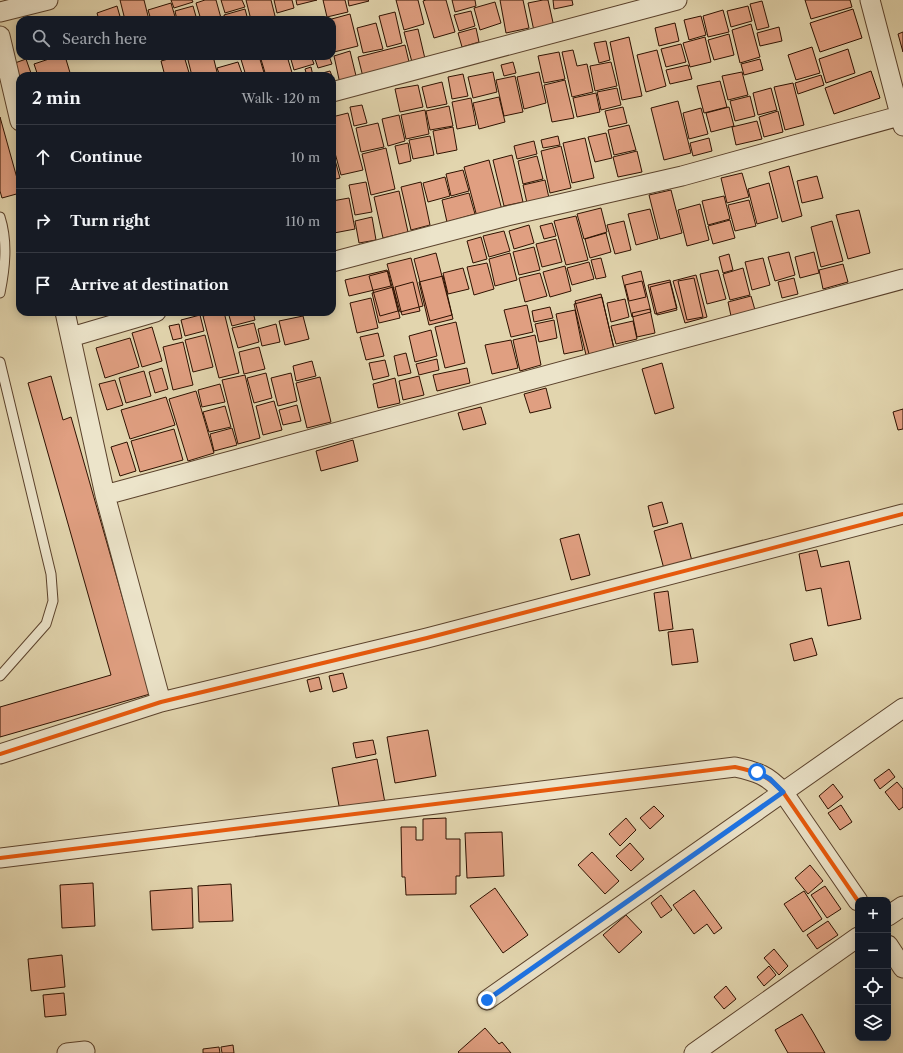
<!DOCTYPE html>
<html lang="en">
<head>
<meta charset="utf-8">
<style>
	:root { --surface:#171b24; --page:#242831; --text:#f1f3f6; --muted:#9ea1a6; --line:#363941 }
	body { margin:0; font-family:"Libre Caslon Text",serif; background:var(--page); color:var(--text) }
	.controls { position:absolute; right:12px; bottom:12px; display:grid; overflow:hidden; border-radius:8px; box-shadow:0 2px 10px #0003 }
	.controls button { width:36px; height:36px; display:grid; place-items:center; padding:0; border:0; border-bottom:1px solid var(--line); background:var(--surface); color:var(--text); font:20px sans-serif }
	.stop { position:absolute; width:12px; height:12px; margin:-9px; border:3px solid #1a73e8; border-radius:50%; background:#fff }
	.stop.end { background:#1a73e8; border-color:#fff; box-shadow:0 1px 4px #0008 }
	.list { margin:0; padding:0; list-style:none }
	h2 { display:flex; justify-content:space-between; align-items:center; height:52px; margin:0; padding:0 16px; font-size:17px }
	h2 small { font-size:13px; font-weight:400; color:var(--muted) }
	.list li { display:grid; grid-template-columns:26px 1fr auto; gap:12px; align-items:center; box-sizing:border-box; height:64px; padding:0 16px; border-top:1px solid var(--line) }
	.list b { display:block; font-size:15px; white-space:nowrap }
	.list em { font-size:13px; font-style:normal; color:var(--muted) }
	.icon { flex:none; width:22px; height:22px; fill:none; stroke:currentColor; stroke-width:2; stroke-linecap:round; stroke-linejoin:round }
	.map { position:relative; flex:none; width:903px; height:1053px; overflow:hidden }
	.search { position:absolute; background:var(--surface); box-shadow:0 2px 10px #0003; left:16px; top:16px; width:320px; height:44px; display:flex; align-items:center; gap:10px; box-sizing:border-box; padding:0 14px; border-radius:12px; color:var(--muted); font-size:15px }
	.panel { position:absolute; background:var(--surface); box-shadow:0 2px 10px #0003; left:16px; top:72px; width:320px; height:244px; border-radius:12px }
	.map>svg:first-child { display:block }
	.building { fill:#e09f81; stroke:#2e1100 }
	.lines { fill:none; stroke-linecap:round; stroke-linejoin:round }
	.lane-casing { stroke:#5b422c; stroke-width:11 }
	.street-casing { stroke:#5b422c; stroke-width:21 }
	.lane { stroke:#ece4ca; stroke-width:9 }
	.street { stroke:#ece4ca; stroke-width:19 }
	.cycleway-casing { stroke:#ece4ca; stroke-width:6 }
	.cycleway { stroke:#e8590c; stroke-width:4 }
	.route { stroke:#1a73e8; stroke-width:5 }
</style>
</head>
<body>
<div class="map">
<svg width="903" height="1053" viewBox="0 0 903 1053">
	<rect width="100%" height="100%" fill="#e2d5ae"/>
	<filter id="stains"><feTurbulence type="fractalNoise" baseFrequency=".005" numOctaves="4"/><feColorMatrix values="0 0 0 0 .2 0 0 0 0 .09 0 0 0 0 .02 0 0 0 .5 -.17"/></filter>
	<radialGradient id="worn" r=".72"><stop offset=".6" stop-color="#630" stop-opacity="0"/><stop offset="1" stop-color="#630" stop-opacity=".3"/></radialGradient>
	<path class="building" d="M120,0H144L149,20H125Z
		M171,0H192L193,2L174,8Z
		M205,0H216L221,18L213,20H201L196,3Z
		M221,0H242L245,7L225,13Z
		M246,0H271L276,20H251Z
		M274,0H292L294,8L277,13Z
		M296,0H317L297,5Z
		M323,0H345L348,12L327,17Z
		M348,0H368L369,1L349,6Z
		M396,0H418L424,24L404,30Z
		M426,0H446L455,32L434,38L423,1Z
		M452,0H475L476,6L455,12Z
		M500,0H523L529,28L506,33Z
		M543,0H548L554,27L534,31L528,3Z
		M553,0H572L573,5L554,9Z
		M805,0H850L852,7L811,19Z
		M762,1L769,27L757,30L750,4Z
		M495,2L501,23L480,30L474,8Z
		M171,3L176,20H151L148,10Z
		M117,6L121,20H99L97,13Z
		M193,6L197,20H177L175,11Z
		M748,6L752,21L731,27L727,11Z
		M245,9L248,20H225L224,15Z
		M853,9L862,38L820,52L810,23Z
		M723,10L729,32L708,37L703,16Z
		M471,11L475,26L459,31L454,15Z
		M395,12L402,43L387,47L379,16Z
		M350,14L358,46L334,52L332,20H328Z
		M701,16L706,35L689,40L684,20Z
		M376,23L383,49L363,53L357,28Z
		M675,23L679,41L659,46L655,28Z
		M751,24L760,57L740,63L732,30Z
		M779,27L782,41L760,46L757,33Z
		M476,28L479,42L462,47L458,33Z
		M418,29L426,63L413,66L404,32Z
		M903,32V52L898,34Z
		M729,34L734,55L714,60L708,40Z
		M629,37L642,96L622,100L610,42Z
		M705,37L711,62L690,67L683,43Z
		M606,41L610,60L599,63L594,43Z
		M681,44L686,62L666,67L661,49Z
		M405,45L410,66L363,77L358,57Z
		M812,47L820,73L796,80L788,55Z
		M848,49L855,73L826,83L819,59Z
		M573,50L577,66L587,64L593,92L572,97L562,52Z
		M657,50L666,86L646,92L637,55Z
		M350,51L357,80L340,84L334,56Z
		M559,52L565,79L544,83L538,56Z
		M58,56H65L71,76H38L34,64Z
		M179,56H184L190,76H165L161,61Z
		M187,56H213L218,76H192Z
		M240,56H259L265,76H246Z
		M260,56H287L293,76H266Z
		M290,56H311L314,64L294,70Z
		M314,56H329L332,64L318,68Z
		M26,59L32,76H20V79L15,63Z
		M760,59L763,70L744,75L741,64Z
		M238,62L243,76H220L217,68Z
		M513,62L516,73L504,76L501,65Z
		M611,62L617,86L595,91L590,66Z
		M688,65L692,79L670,84L666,70Z
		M311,67L313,76H307L305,69Z
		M330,71L332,76H315V75Z
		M871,71L880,98L834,114L825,88Z
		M493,72L497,92L473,98L468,77Z
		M539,72L546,103L524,109L517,77Z
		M742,72L748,95L728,100L722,76Z
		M463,74L468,96L452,99L448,77Z
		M821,75L824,85L798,94L795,83Z
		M515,76L523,112L504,116L496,80Z
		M565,80L574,118L552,122L544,85Z
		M720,81L727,107L704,113L697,86Z
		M442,82L447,104L427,108L422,87Z
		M793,83L804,125L785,130L774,87Z
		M418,85L423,107L400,112L395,89Z
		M617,88L621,105L601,110L597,92Z
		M771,88L777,110L758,115L753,93Z
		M596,93L600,112L577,117L573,98Z
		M750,96L755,116L735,121L730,101Z
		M499,97L505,122L479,129L473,103Z
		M471,98L476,125L457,129L452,102Z
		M678,101L691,153L664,160L651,108Z
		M362,105L367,123L354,126L350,107Z
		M449,106L453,126L430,130L426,111Z
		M623,107L627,123L609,127L605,111Z
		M729,107L734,126L711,132L706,113Z
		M701,108L708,134L689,139L683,113Z
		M425,110L429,134L406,139L401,115Z
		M778,111L783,132L764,137L759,117Z
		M348,113L363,170L341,175L332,142V117Z
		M399,115L405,141L388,146L382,119Z
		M0,117L20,189V193L2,198L0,191Z
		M757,121L762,139L736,145L732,127Z
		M378,123L384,147L361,152L356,128Z
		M629,125L636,150L614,155L608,130Z
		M453,127L457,150L437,154L433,131Z
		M606,133L612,158L595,162L588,137Z
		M430,136L434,155L413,159L409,140Z
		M558,136L560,145L543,148L541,140Z
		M585,138L594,178L572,183L563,143Z
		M709,138L712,151L693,156L690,143Z
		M534,141L537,154L517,159L514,146Z
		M408,143L411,161L399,164L395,146Z
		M561,146L571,188L550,193L541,151Z
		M386,148L395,189L371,195L362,154Z
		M332,149L340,178L332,180Z
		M637,151L642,172L618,177L613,157Z
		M512,155L523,202L504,206L493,160Z
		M537,156L543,179L523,184L518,161Z
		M489,160L502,210L477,217L464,167Z
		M789,166L802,216L782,222L769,172Z
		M463,170L469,191L451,196L446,174Z
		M742,173L749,197L727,203L721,178Z
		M817,176L823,198L802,203L797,181Z
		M445,177L450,196L428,202L423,183Z
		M545,180L549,198L527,203L523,185Z
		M366,182L372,212L355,215L349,185Z
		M421,182L430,225L411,230L401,187Z
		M769,183L778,218L757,224L748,189Z
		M671,190L682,233L660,239L649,195Z
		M399,191L408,232L383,238L374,197Z
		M469,193L475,214L447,222L442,200Z
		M724,196L730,219L708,225L702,201Z
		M349,198L355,229L334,233L332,222V201Z
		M749,200L756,226L735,231L728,205Z
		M700,204L709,240L687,246L678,210Z
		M601,208L607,232L584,239L577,214Z
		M650,209L658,239L636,245L628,214Z
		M859,210L870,253L848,259L836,215Z
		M576,216L588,260L566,265L554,221Z
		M372,217L376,240L359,243L355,221Z
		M730,220L735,238L713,244L708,226Z
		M624,221L631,250L615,254L607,225Z
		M832,221L843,261L821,267L811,227Z
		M552,223L556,236L544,239L540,226Z
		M529,225L534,243L514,249L509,231Z
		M504,231L510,251L489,257L483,236Z
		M606,233L611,252L590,258L585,239Z
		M481,237L487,259L473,263L467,241Z
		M556,239L562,262L542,267L536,244Z
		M534,247L540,270L519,275L513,252Z
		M789,252L795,275L775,281L768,257Z
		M814,252L819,273L800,278L795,257Z
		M436,253L452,315L430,321L414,259Z
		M510,253L517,280L495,286L489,259Z
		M729,254L733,270L723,273L719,257Z
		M411,258L423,306L400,312L387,264Z
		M601,258L606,277L596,279L591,260Z
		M763,258L770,285L752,290L745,262Z
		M589,262L594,279L572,285L567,268Z
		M487,263L494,289L474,295L467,267Z
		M843,264L848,282L823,289L819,270Z
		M565,266L571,291L550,297L543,272Z
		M463,268L469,289L448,294L443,273Z
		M743,268L750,295L730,300L723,274Z
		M387,270L391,286L349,296L345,280Z
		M718,270L726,299L707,304L700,274Z
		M388,271L398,311L380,316L369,276Z
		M641,271L651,312L632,317L622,276Z
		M540,273L547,296L525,302L519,278Z
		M696,275L707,317L685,323L673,281Z
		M443,276L453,319L429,325L419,282Z
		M694,278L703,317L687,320L678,281Z
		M794,278L798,294L782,298L778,282Z
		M670,280L677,308L655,314L648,285Z
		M642,281L646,297L629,301L625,285Z
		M413,282L420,311L402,315L395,287Z
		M670,282L677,310L657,315L650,287Z
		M393,287L400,318L379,323L372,293Z
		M601,294L614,348L589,354L575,301Z
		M751,296L755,310L731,316L728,302Z
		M602,297L614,349L586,355L574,304Z
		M371,298L378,328L357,333L350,303Z
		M625,299L629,317L611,322L607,303Z
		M527,305L533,332L511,337L504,310Z
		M550,307L553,318L534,322L532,311Z
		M650,309L655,333L637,337L632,313Z
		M575,310L583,350L564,354L556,314Z
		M220,312H224L239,373L219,378L203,316Z
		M228,312H253L255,320L232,326Z
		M200,315L204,331L185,336L181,320Z
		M303,316L309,339L285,345L279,321Z
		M554,320L557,338L539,342L535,324Z
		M633,321L637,339L616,344L611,326Z
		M456,322L465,363L445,368L435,327Z
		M254,323L259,342L238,348L232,328Z
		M179,324L182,338L173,340L169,326Z
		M276,324L280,342L262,346L258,329Z
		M152,327L162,361L142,367L132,333Z
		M431,330L437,356L415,362L409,336Z
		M378,333L384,356L366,360L360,337Z
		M205,335L213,367L193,372L185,340Z
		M535,335L541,365L520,371L513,340Z
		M130,338L139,367L105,378L96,348Z
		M511,340L518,368L492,374L485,345Z
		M183,342L193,385L173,390L163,347Z
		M259,347L265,369L244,374L239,352Z
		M406,353L411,373L398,376L394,356Z
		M437,359L439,370L419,375L416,364Z
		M385,360L389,376L373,380L369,363Z
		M312,361L316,376L296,381L293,366Z
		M662,363L674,408L655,414L642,369Z
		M162,368L168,389L155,393L149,372Z
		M467,368L470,383L437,391L433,375Z
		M144,371L151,396L126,403L119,378Z
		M266,373L272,398L254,403L247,378Z
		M291,373L297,401L278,406L271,378Z
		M245,375L260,438L238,444L222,380Z
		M51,376L63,420L71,417L150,694L0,737V707L111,675L28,383Z
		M419,376L424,395L403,400L399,381Z
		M320,377L331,422L307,428L296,383Z
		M395,378L400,403L378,408L373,384Z
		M115,380L123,405L107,410L99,384Z
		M220,384L225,402L202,407L198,390Z
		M546,388L551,408L530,413L524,394Z
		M196,391L214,453L188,461L169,399Z
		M166,397L175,425L130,439L121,410Z
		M274,401L282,430L263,435L256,406Z
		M297,405L301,421L283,425L279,410Z
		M225,406L231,427L209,432L203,412Z
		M481,407L486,424L463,430L458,413Z
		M903,409V429L898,430L893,412Z
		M232,428L237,445L214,451L210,434Z
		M174,429L183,460L140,472L131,441Z
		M353,440L358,461L321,471L316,451Z
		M127,442L136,471L120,476L111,447Z
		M662,502L668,523L653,527L648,506Z
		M682,523L692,561L664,569L654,531Z
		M579,534L590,575L571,580L560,539Z
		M817,550L821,567L849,561L861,619L828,626L821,588L806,591L799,554Z
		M668,591L673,629L659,631L654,593Z
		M693,629L698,662L672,665L668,632Z
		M812,638L817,655L794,661L790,644Z
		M343,673L347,688L333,692L329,676Z
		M319,677L322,689L310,692L307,680Z
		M428,730L436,776L395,783L387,737Z
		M373,740L376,754L356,758L353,743Z
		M377,759L385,803L340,811L332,768Z
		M889,769L895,777L880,789L874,780Z
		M897,782L903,789V807L899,810L885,792Z
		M833,784L843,797L828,809L819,796Z
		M841,805L852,822L840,830L828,813Z
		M654,806L664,816L650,829L640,818Z
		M446,818V839H460V876H456V894L406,895L405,877H402L401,827H416V840H423V819Z
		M626,818L636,830L620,846L609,834Z
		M502,832L504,876L467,878L465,833Z
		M630,843L644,859L631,871L616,856Z
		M592,852L619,881L605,894L578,865Z
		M810,865L823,881L808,894L795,878Z
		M93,883L95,926L62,928L60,885Z
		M231,884L233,921L199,922L198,886Z
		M825,886L841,909L827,918L811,895Z
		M192,888L193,928L152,930L150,891Z
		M495,888L528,935L503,953L470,906Z
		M694,890L722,928L714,934L707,924L694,934L673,905Z
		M804,891L822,919L803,932L784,904Z
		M661,895L672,910L661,918L651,903Z
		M626,915L642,932L619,953L603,935Z
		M828,921L838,935L817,949L807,935Z
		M774,949L788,966L779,975L764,958Z
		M62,955L65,987L31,991L28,959Z
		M769,966L776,975L764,986L757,977Z
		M726,986L736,999L724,1009L714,997Z
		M64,993L66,1015L45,1017L43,995Z
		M802,1014L813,1032L825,1053H788L775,1030Z
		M485,1028L499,1044L502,1042L511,1053H459L458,1052Z
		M233,1045L234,1053H222L221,1047Z
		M219,1047L220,1053H203V1049Z"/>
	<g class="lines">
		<defs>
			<path id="lane" d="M0,217C8,242 5,268 0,293
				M0,362L51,574L53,601L46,624L0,676"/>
			<path id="street" d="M870,0L903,126
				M0,12L48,0
				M0,36L20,121
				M332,92L677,0
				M332,262L507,216L682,176L903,115
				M65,312L105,495L161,702
				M71,337L156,312
				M105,495L903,279
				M0,754L161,702L427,638L903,514
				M0,858L735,767C758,772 767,775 783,792L858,901
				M888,916L903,906
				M888,945L903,968
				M487,1000L903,708
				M67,1053L85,1051
				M694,1053L858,937"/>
		</defs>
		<use href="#lane" class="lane-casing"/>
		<use href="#street" class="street-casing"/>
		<use href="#lane" class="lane"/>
		<use href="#street" class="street"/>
		<defs>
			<path id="cycleway" d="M0,754L161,702L427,638L903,514
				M0,858L735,767C758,772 767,775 783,792L858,901"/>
		</defs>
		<use href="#cycleway" class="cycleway-casing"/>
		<use href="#cycleway" class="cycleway"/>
	</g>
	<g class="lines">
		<path class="route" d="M487,1000L783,792L770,779L757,772"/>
	</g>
	<rect width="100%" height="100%" filter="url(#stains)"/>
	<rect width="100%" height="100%" fill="url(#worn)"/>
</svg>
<div class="controls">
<button>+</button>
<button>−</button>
<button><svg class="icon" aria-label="locate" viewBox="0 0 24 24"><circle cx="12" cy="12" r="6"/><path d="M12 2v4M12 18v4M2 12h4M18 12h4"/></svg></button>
<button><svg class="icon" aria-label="layers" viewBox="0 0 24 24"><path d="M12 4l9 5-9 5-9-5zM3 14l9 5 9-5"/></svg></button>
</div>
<div class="stop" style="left:757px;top:772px"></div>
<div class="stop end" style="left:487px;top:1000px"></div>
<div class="search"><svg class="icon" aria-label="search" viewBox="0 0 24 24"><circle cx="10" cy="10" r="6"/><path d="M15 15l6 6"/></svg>Search here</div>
<section class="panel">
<h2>2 min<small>Walk · 120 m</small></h2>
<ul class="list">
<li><svg class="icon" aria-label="ahead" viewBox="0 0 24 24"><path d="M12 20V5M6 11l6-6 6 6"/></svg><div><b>Continue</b></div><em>10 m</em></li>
<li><svg class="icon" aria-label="right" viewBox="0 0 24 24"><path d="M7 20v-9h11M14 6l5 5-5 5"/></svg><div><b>Turn right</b></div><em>110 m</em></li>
<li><svg class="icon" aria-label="arrive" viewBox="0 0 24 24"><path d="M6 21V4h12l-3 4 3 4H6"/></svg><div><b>Arrive at destination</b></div></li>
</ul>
</section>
</div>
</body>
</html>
